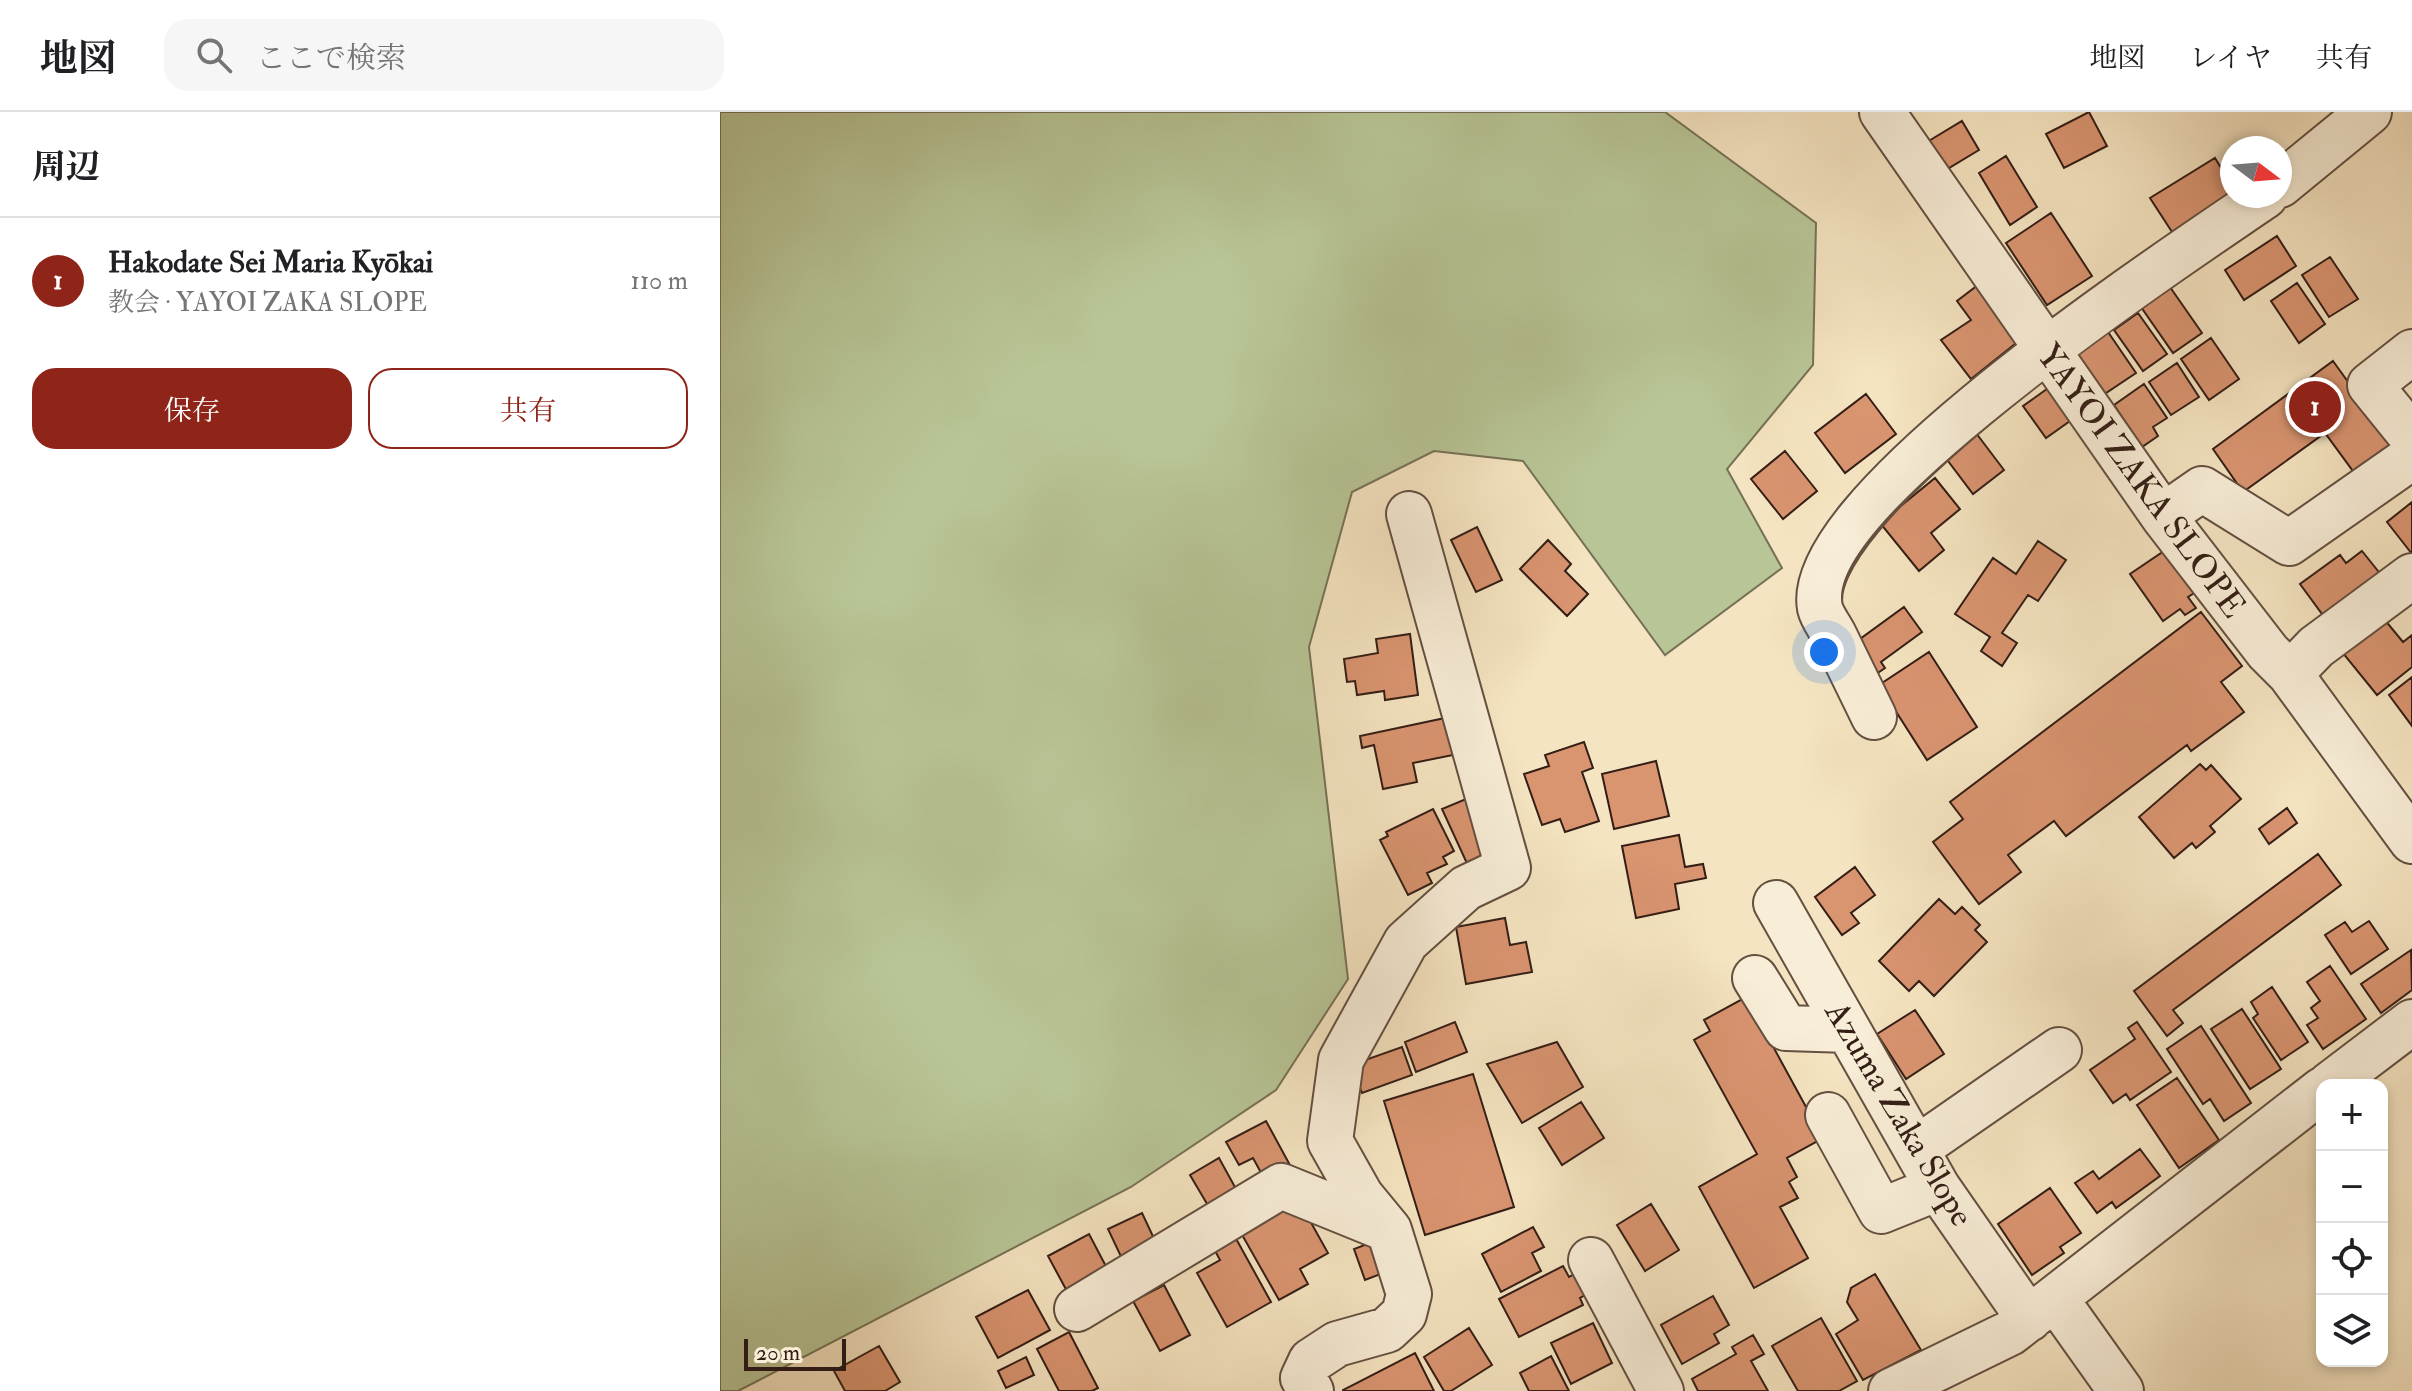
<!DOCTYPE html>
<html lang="ja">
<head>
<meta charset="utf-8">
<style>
	:root { --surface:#fff; --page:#f6f6f6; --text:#202124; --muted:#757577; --line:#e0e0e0; --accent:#8f2418 }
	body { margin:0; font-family:"IM FELL Double Pica","Noto Serif JP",serif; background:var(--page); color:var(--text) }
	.controls { position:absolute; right:24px; bottom:24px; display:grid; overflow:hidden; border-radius:16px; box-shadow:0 4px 12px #0003 }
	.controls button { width:72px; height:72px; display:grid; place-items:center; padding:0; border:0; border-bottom:2px solid var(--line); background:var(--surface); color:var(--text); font:40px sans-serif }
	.compass { position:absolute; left:1500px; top:24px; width:72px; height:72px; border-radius:50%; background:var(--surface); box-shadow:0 4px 12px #0003; rotate:106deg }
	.scale { position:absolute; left:24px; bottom:20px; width:102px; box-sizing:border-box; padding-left:8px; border:4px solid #331d15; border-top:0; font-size:22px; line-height:28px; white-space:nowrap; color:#331d15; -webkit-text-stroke:6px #f8edd7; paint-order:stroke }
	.you { position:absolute; left:1104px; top:540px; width:28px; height:28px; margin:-20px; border:6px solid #fff; border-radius:50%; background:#1a73e8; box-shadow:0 0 0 12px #1a73e833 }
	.badge { display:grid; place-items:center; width:52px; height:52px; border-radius:50%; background:var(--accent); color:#fff; font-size:26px; font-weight:700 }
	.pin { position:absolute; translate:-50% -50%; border:4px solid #fff; box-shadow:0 2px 8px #0006 }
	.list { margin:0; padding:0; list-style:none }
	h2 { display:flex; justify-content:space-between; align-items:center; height:104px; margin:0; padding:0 32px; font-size:34px }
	h2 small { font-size:26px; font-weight:400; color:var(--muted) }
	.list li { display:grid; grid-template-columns:52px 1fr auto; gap:24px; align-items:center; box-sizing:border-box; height:128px; padding:0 32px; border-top:2px solid var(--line) }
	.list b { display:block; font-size:30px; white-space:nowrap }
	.list p { margin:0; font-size:26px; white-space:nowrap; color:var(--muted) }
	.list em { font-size:26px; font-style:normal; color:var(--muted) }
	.actions { display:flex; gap:16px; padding:24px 32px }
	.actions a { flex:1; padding:18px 0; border:2px solid var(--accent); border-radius:24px; text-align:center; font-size:28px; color:var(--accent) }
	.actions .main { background:var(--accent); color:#fff }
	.icon { flex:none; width:44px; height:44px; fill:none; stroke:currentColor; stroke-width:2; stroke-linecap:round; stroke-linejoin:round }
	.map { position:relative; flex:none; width:1692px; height:1279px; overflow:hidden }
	header { display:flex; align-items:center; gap:48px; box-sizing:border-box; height:112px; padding:0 40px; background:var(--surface); border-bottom:2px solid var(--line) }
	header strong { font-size:38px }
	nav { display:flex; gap:44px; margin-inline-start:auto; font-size:28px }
	.search { width:560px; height:72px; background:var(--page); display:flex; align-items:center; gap:20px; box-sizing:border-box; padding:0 28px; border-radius:24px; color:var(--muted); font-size:30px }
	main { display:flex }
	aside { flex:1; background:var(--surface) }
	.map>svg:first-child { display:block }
	.green { fill:#b8c596; stroke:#767156; stroke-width:2 }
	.building { fill:#d99470; stroke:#331d15; stroke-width:2 }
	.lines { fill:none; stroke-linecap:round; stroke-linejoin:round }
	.minor-casing { stroke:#644f40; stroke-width:48 }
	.minor { stroke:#f8edd7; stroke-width:44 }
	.labels { text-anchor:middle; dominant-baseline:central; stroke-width:6; stroke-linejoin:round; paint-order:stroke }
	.street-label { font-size:34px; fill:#331d15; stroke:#f8edd7 }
</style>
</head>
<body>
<header>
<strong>地図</strong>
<div class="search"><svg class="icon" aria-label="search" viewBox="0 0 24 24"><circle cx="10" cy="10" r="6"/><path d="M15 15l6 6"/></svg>ここで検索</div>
<nav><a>地図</a><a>レイヤ</a><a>共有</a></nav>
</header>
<main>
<aside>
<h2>周辺<small></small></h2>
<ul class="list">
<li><span class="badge">1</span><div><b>Hakodate Sei Maria Kyōkai</b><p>教会 · YAYOI ZAKA SLOPE</p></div><em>110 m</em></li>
</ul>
<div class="actions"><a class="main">保存</a><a>共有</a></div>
</aside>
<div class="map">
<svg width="1692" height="1279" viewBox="0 0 1692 1279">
	<rect width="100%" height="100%" fill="#f5e4c1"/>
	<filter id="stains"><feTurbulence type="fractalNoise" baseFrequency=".0025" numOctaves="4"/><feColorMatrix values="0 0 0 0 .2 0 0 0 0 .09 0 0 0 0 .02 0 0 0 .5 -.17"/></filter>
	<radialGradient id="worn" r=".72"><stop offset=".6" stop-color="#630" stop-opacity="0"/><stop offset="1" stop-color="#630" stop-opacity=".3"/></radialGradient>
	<path class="green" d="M0,0H945L1096,111L1093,253L1007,357L1062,456L945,543L803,349L714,339L632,380L589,535L628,867L556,978L411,1075L18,1279H0Z"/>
	<path class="building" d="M1369,0L1387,34L1344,56L1326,22Z
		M1242,9L1259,38L1224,59L1207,30Z
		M1286,44L1317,95L1290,113L1259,61Z
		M1495,46L1512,74V82L1452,120L1430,86Z
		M1331,101L1372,164L1327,193L1286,131Z
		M1557,124L1576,154L1524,188L1505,158Z
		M1610,145L1638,187L1609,205L1582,163Z
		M1577,171L1605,212L1579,231L1551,189Z
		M1258,173L1300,228L1251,267L1221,228L1251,208L1237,189Z
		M1450,175L1482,221L1453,241L1421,195Z
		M1418,201L1447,242L1423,259L1394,218Z
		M1386,217L1416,261L1380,285L1350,242Z
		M1491,226L1519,267L1489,288L1461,247Z
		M1613,249L1680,342L1641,370L1605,321L1523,380L1493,337Z
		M1457,251L1479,285L1451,303L1429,270Z
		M1334,272L1357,304L1326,326L1303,294Z
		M1424,272L1447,306L1433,315L1438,324L1422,335L1394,293Z
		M1146,282L1176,322L1125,361L1095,321Z
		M1256,321L1284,358L1253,382L1225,345Z
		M1065,339L1097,379L1063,407L1031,367Z
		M1215,366L1240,397L1211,421L1224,438L1199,459L1160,411Z
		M1692,390V442L1667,410Z
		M757,415L782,468L756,480L731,428Z
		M828,428L851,452L845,459L868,482L847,504L800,457Z
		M1318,429L1346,448L1318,489L1308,483L1282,521L1297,531L1282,554L1261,539L1270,525L1235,502L1273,446L1296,462Z
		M1450,435L1479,478L1468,485L1476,496L1465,503L1460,497L1443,509L1410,462Z
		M1642,439L1662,464L1605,506L1580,472L1620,443L1626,451Z
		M1184,495L1202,520L1161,550L1165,556L1152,565L1129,535Z
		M1481,500L1522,554L1501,570L1524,600L1471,639L1467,633L1346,724L1334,709L1288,743L1301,760L1259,792L1213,730L1243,707L1230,690Z
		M1664,507L1683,530L1692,523V555L1657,583L1622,540Z
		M690,522L698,583L665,588L664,579L637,583L635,569L627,570L624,547L658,541L656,527Z
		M1209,540L1257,615L1207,648L1159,573Z
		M1692,565V614L1669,583Z
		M725,606L733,643L693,651L697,670L663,677L654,633L642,636L640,624Z
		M864,630L873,656L862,660L879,709L845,720L840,707L822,713L804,662L829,654L825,643Z
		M936,649L949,704L894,717L882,662Z
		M1480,652L1486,658L1491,653L1521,687L1490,714L1495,720L1476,736L1472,731L1454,746L1419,705Z
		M746,687L773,747L750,758L722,697Z
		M1567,696L1577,711L1549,732L1539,717Z
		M713,697L734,739L723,745L727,752L707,761L712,771L688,783L660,728L668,724L666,720Z
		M959,723L965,755L983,752L986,766L955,772L959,797L916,806L902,734Z
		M1598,742L1621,773L1453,898L1463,911L1447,924L1414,879Z
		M1135,755L1155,783L1131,801L1139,811L1122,823L1095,785Z
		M1219,787L1235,802L1242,795L1260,813L1255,818L1267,830L1214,884L1199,869L1189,879L1159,849Z
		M785,806L790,833L806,830L812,860L746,872L736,815Z
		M1649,809L1668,837L1631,862L1605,823L1625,810L1632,820Z
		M1691,838L1692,878L1661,901L1641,872Z
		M1610,854L1646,907L1603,937L1587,913L1598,906L1591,896L1600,889L1587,870Z
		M1552,875L1588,930L1561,948L1533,906L1538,902L1531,890Z
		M1026,885L1103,1026L1067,1046L1077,1065L1069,1070L1078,1086L1060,1095L1088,1146L1034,1176L979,1075L1037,1042L974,928L990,919L984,908Z
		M1522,897L1561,957L1530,977L1491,917Z
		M1195,898L1224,942L1186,967L1157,922Z
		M735,910L747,940L696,960L685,930Z
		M1417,910L1451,960L1410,988L1406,982L1393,991L1370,958L1415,927L1408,916Z
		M1481,914L1531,991L1504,1009L1490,987L1483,992L1447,937Z
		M837,930L863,975L802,1011L767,952Z
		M682,935L692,963L642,981L631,953Z
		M753,962L794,1095L705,1123L664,989Z
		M1457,966L1499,1028L1459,1056L1417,993Z
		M861,990L884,1026L842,1053L819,1016Z
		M546,1009L571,1055L545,1068L533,1046L519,1053L506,1030Z
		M1420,1037L1440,1064L1396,1096L1392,1090L1377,1101L1355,1071L1373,1059L1379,1067Z
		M499,1046L521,1086L493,1102L470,1063Z
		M1330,1076L1361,1121L1340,1135L1344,1141L1312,1163L1278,1112Z
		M579,1089L608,1141L580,1157L588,1172L559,1188L521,1121Z
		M931,1092L959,1138L925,1159L897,1113Z
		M422,1101L438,1135L404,1151L388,1117Z
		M813,1115L824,1135L812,1141L821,1159L781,1180L762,1142Z
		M369,1122L390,1162L349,1183L328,1144Z
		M514,1123L551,1190L507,1215L477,1161L500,1148L493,1135Z
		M655,1129L666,1160L645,1168L634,1137Z
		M843,1154L849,1165L856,1161L867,1182L860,1186L863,1193L799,1225L779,1187Z
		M1155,1162L1201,1238L1143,1268L1116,1222L1138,1208L1127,1190L1131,1176Z
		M444,1173L470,1223L440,1239L413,1189Z
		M308,1178L330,1218L278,1246L256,1205Z
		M993,1184L1009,1213L994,1222L999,1231L962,1252L941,1213Z
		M1101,1206L1137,1269L1119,1279H1078L1052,1234Z
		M873,1211L892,1251L851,1272L831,1231Z
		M749,1216L772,1253L731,1279H724L704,1245Z
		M349,1220L378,1276L372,1279H339L317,1237Z
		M1033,1223L1044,1242L1031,1249L1048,1279H978L972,1267L1016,1242L1012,1235Z
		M159,1234L180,1270L165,1279H125L114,1259Z
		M695,1241L714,1279H623V1278Z
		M831,1244L849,1279H809L800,1261Z
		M306,1245L314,1263L286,1276L278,1259Z"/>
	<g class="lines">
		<defs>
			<path id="minor" d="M1162,0L1443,404L1548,540L1570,562L1692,729
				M1560,73L1649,0
				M1692,240L1650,273L1692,325
				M1443,404L1482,377L1569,431L1692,345
				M1570,562L1596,535L1692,464
				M1154,605C1141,578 1127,550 1114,523C1110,515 1102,505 1100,496C1079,390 1461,142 1545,84
				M1056,791L1218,1076L1309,1207
				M1035,866L1066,916L1128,918
				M1609,973L1692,910
				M1108,1003L1161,1099L1218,1076
				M1196,1037L1339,938
				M871,1148L941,1279
				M1335,1186L1401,1279
				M357,1197L561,1074L667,1117
				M591,1279L583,1266L591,1249L617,1232L667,1218L684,1202L689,1182L669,1118L641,1084L610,1029L621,948L686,830L746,776L788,756L689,402
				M1171,1279L1290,1221L1602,978"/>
		</defs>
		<use href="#minor" class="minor-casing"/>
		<use href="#minor" class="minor"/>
	</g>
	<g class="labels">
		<g class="street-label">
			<text transform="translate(1421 369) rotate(54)">YAYOI ZAKA SLOPE</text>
			<text transform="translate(1179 1002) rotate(59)">Azuma Zaka Slope</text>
		</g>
	</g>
	<rect width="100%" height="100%" filter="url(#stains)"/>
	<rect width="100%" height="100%" fill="url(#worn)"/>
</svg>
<div class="controls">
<button>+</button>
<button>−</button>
<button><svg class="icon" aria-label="locate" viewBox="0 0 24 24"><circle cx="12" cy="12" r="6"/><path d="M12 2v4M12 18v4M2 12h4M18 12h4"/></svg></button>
<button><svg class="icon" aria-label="layers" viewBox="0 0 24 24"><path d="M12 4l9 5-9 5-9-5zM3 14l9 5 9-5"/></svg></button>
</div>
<svg class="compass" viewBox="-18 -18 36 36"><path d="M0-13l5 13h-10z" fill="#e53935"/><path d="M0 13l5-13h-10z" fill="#757577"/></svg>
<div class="scale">20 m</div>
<div class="you"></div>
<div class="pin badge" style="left:1595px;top:295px">1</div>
</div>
</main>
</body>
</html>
